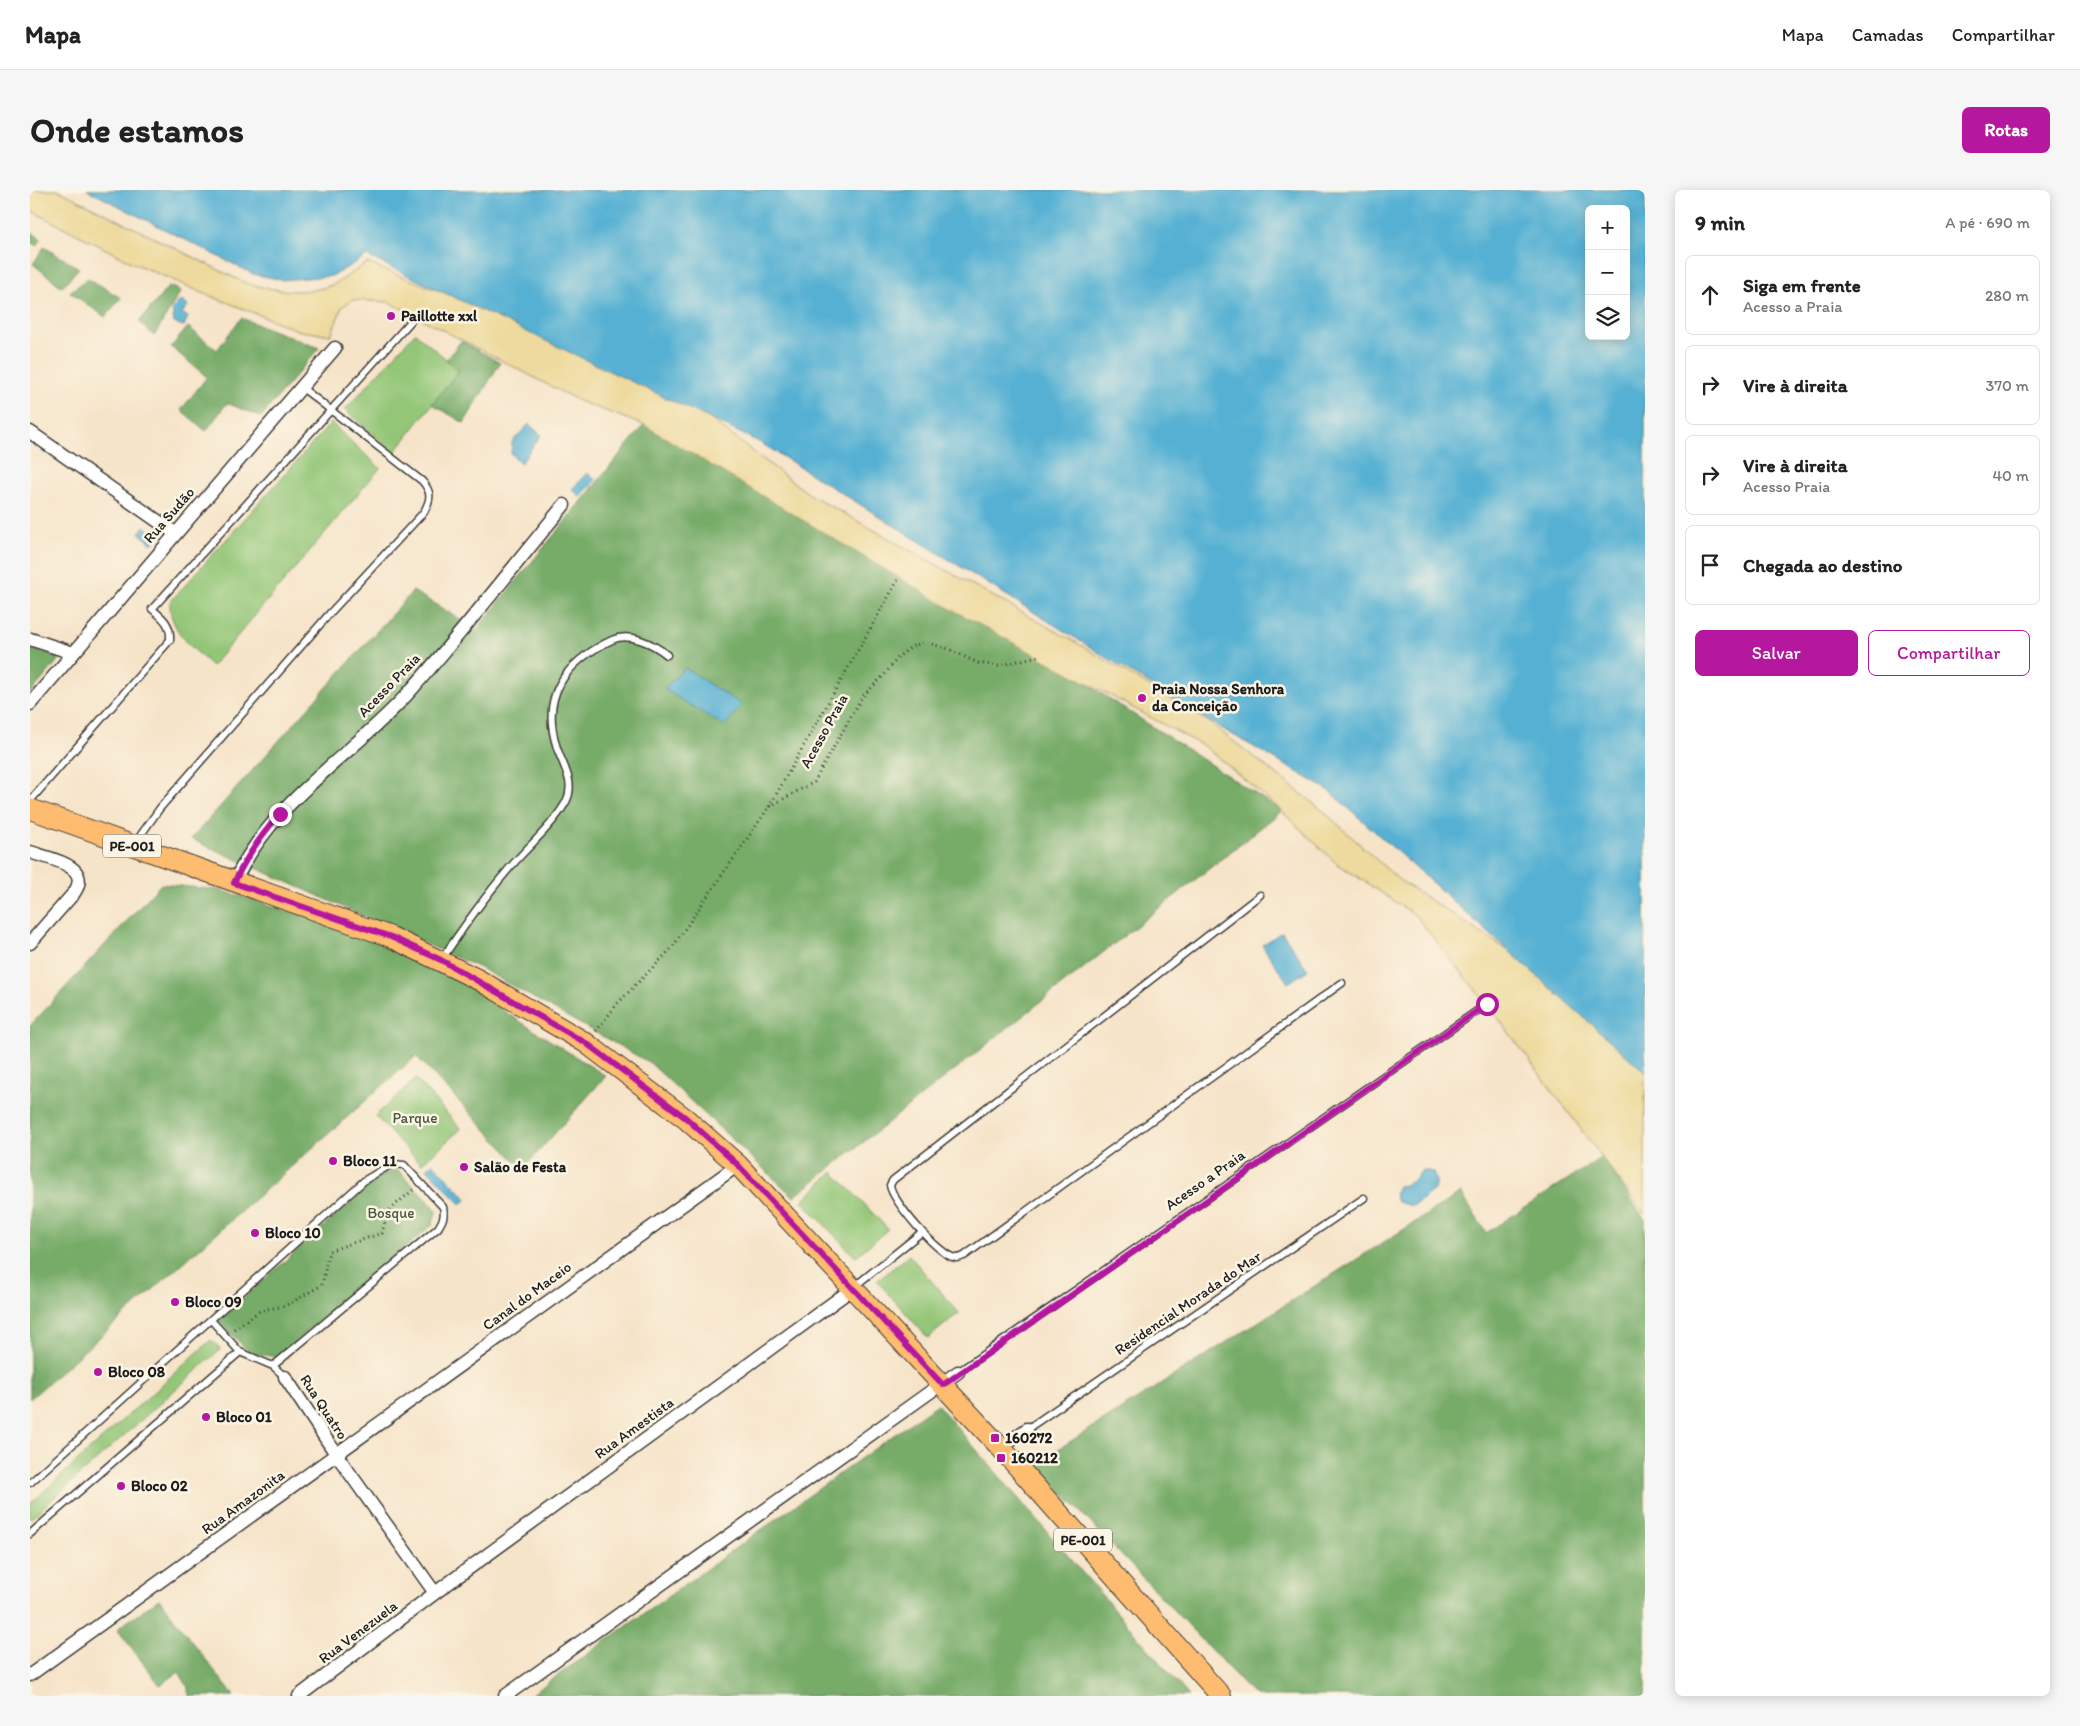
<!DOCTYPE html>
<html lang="pt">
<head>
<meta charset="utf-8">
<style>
	:root { --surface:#fff; --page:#f6f6f6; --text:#222; --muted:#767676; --line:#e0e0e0; --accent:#b5179e }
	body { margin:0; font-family:Itim,sans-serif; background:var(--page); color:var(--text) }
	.controls { position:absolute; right:15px; top:15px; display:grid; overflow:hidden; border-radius:8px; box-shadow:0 2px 12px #0003 }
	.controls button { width:45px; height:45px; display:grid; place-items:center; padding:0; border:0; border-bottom:1px solid var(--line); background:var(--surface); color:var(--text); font:25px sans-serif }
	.stop { position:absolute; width:15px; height:15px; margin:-11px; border:4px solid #b5179e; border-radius:50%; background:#fff }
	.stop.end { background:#b5179e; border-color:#fff; box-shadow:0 1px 5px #0008 }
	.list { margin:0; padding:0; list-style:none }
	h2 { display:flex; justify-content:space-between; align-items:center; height:65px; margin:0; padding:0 20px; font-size:21px }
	h2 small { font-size:16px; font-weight:400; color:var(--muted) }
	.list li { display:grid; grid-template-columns:32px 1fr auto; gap:15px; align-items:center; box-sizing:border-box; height:80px; margin:0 10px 10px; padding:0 10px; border:1px solid var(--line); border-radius:8px }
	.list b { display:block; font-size:19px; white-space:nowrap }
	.list p { margin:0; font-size:16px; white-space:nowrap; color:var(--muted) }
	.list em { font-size:16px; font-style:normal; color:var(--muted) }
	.actions { display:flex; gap:10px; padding:15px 20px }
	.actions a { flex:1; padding:11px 0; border:1px solid var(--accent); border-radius:8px; text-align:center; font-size:18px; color:var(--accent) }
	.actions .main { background:var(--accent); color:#fff }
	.icon { flex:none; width:28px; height:28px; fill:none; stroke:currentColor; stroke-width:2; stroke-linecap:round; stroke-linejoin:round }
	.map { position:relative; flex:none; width:1615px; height:1506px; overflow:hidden; border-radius:8px }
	header { display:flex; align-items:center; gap:30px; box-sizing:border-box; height:70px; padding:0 25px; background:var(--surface); border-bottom:1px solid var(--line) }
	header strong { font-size:24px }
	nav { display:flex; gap:28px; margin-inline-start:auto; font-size:18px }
	.intro { display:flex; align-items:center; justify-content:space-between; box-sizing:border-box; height:120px; padding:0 30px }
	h1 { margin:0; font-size:35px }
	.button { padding:12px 22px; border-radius:8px; background:var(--accent); color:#fff; font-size:18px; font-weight:700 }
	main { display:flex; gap:30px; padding:0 30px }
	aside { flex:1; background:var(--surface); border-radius:8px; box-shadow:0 2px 12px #0003 }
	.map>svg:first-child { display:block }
	.green { fill:#93c677; stroke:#58714a }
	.forest { fill:#76ab68; stroke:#496442 }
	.sand { fill:#eeda9e; stroke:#857b5d }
	.water { fill:#55b0d3; stroke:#386678; fill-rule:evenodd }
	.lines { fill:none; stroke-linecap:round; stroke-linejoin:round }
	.lane-casing { stroke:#3d3a36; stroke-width:9 }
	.street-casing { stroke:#3d3a36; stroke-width:15 }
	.primary-casing { stroke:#3d3a36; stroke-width:22 }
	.path { stroke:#3d3a36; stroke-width:3; stroke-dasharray:1 4; stroke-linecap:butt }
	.lane { stroke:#fff; stroke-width:6 }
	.street { stroke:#fff; stroke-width:12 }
	.primary { stroke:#fdbc70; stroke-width:20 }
	.route { stroke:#b5179e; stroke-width:6 }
	.poi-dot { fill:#b5179e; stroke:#fcf5e5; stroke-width:2 }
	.labels { text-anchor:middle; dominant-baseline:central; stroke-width:5; stroke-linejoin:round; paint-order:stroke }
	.shield { fill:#fcf5e5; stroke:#5f5d58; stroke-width:1 }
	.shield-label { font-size:14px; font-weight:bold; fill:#1c1c1c }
	.poi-label { font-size:15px; font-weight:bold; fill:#1c1c1c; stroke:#fcf5e5; text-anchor:start }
	.street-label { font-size:15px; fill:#1c1c1c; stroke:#fcf5e5 }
	.park-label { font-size:15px; fill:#46583c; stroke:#fcf5e5 }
</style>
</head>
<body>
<header>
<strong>Mapa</strong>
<nav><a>Mapa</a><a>Camadas</a><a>Compartilhar</a></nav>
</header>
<div class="intro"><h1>Onde estamos</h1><a class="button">Rotas</a></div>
<main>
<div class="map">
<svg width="1615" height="1506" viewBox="0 0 1615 1506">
	<rect width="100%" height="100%" fill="#fcf5e5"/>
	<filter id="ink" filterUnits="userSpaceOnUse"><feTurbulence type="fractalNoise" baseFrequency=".02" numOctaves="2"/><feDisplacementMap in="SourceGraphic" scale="10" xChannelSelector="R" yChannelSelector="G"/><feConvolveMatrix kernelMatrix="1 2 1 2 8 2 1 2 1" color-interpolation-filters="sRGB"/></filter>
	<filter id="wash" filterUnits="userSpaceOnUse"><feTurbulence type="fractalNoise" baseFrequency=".0096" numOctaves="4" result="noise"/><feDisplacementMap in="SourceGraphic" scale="20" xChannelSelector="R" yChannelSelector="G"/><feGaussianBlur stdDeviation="1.12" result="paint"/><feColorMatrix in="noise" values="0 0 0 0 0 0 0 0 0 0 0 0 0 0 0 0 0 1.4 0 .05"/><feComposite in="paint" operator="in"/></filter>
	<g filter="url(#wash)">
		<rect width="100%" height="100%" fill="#f6e4c9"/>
		<path class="green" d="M385,143L429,180L364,263L315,220Z
			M301,233L350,278L182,476C162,457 139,441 140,412Z
			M386,889L431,939L391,974L345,926Z
			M803,982L858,1039L825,1067L772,1011Z
			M879,1065L929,1123L898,1148L847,1091Z
			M181,1150L191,1159L0,1329V1314Z"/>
		<path class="forest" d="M0,41L11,49L7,56L0,52Z
			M14,57L49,78L32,97L3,74Z
			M58,88L91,108L75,127L40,102Z
			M139,96L151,101L124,146L109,132Z
			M211,128L289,158L231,227L197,213L176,241L151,220L177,187L141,157L158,137L187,160Z
			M431,151L470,173L434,233L402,214L429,181L416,170Z
			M614,235L1040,483L1252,621L764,1007L620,873L450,778L161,649L383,401L447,439Z
			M0,459L31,467L0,504Z
			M131,694L190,700L387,759L480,825L576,886L493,979L386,866L0,1209V836Z
			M1572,967L1615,1030V1506H1225L1005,1274L1431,1003L1456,1043Z
			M368,980L407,1020L402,1035L247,1167L220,1163L188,1131L352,984Z
			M907,1214L1159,1506H499Z
			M129,1409L204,1506H160L158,1502V1497L149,1482L130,1495L87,1439Z"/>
		<path class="sand" d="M0,0H28L215,93C241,100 278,106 304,94C315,89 326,80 337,73L528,147L647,204L779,304L1049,454L1180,533L1292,620L1369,690L1482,763L1615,879V1025L1462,820L1385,725L1305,672L1244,614L1175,557L921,419L614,235L551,212L359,112L322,110L312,117L301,145L270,141L173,103L103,73L0,20Z"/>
		<path class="water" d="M57,0H1615V882L1298,600L1179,531L731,253L337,66L302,86L252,90L223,84ZM1559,19H1596V146H1559Z
			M151,110L158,116L152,123L158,127L154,136L144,133L142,119Z
			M499,234L511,245L491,273L481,264L482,252Z
			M557,283L566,290L550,307L542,299Z
			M114,336L128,347L122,354L109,343Z
			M655,478L712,515L694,536L634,499Z
			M1252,742L1278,780L1258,793L1232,755Z
			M403,973L437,1009L431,1014L397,979Z
			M1392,980L1403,982L1406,991L1404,1000L1383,1016L1367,1012L1364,1003L1368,996C1380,995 1385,990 1392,980Z"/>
	</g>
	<g filter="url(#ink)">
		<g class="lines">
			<defs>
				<path id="lane" d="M0,611L140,450C141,434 133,428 122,419L382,130
					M105,653L130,618L301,422L394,322C401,309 402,302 392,291L271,197
					M1230,705L863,990L860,995C861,1010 910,1067 926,1068C929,1068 931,1067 934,1066L1312,793
					M412,769C432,739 453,709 477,681C496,658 521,638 536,612C546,593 533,576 527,558C510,506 535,472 582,450C600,442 624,454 637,465
					M825,1096L892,1042
					M181,1130L210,1162L243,1176L255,1187
					M928,1182L1457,814
					M997,1239L1334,1008
					M0,1293L335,990L362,974L374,975L413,1017C415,1026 413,1030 408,1038L243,1176
					M0,1344L210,1162"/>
				<path id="street" d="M0,242L145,343
					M0,449L43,463
					M0,514L305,158
					M0,662C20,669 63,675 44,703L0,753
					M204,693C241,610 324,565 382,499C435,439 484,376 534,315
					M255,1187L306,1264L405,1403
					M971,1258L997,1239
					M0,1485L708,975
					M269,1506L405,1403L822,1099
					M475,1506L928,1182"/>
				<path id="primary" d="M0,619L361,747L449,790L556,853L656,929L708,975L971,1258L1191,1506"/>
			</defs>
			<use href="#lane" class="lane-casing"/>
			<use href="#street" class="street-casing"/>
			<use href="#primary" class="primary-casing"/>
			<path class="path" d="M739,617L869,388
				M566,841L587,814L641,759L739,617L784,592L832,507L855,484L869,466L884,455L898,453L916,458L948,473L968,476L1008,466
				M204,1139L231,1120L255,1116L292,1095L299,1061L352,1043L358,1021L383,1000"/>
			<use href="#lane" class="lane"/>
			<use href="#street" class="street"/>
			<use href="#primary" class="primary"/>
		</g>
	</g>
	<g class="lines" filter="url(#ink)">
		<path class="route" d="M250,624C231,645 216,667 204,693L361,747L411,770L556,853L656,928L708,975L913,1195L1457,814"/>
	</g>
	<g class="poi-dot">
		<circle cx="361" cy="126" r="5"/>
		<circle cx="1112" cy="508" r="5"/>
		<circle cx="303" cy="971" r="5"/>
		<circle cx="434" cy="977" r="5"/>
		<circle cx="225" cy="1043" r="5"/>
		<circle cx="145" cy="1112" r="5"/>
		<circle cx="68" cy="1182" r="5"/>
		<circle cx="176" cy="1227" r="5"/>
		<rect x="960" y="1243" width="10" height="10" rx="2.5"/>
		<rect x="966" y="1263" width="10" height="10" rx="2.5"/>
		<circle cx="91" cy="1296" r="5"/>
	</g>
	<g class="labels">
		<g class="shield">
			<rect x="73" y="644.5" width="58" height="23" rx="4"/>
			<rect x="1024" y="1338.5" width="58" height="23" rx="4"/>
		</g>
		<g class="shield-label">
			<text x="102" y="656">PE-001</text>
			<text x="1053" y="1350">PE-001</text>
		</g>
		<g class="poi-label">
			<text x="371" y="126">Paillotte xxl</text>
			<text x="1122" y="499">Praia Nossa Senhora<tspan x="1122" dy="17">da Conceição</tspan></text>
			<text x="313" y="971">Bloco 11</text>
			<text x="444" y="977">Salão de Festa</text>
			<text x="235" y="1043">Bloco 10</text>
			<text x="155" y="1112">Bloco 09</text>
			<text x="78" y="1182">Bloco 08</text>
			<text x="186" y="1227">Bloco 01</text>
			<text x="975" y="1248">160272</text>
			<text x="981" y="1268">160212</text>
			<text x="101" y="1296">Bloco 02</text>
		</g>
		<g class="street-label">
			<text transform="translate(139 325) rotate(-49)">Rua Sudão</text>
			<text transform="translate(359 495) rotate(-46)">Acesso Praia</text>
			<text transform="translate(794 541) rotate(-61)">Acesso Praia</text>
			<text transform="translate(1175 990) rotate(-35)">Acesso a Praia</text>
			<text transform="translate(497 1106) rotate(-36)">Canal do Maceio</text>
			<text transform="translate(1158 1113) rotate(-34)">Residencial Morada do Mar</text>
			<text transform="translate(294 1217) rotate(57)">Rua Quatro</text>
			<text transform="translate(604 1238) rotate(-36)">Rua Amestista</text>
			<text transform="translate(213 1312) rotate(-36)">Rua Amazonita</text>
			<text transform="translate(328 1442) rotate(-37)">Rua Venezuela</text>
		</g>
		<g class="park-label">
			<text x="385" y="928">Parque</text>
			<text x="361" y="1023">Bosque</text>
		</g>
	</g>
</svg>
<div class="controls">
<button>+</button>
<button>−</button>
<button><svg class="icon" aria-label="layers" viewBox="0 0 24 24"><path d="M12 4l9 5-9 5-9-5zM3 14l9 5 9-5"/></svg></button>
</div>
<div class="stop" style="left:1457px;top:814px"></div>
<div class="stop end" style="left:250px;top:624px"></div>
</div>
<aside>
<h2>9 min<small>A pé · 690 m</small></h2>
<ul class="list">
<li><svg class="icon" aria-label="ahead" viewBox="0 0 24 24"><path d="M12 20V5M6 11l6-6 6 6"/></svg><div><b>Siga em frente</b><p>Acesso a Praia</p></div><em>280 m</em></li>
<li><svg class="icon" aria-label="right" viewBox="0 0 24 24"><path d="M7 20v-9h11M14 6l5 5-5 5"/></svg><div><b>Vire à direita</b></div><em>370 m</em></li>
<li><svg class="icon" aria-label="right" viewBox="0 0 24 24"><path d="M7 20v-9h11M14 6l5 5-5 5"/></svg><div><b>Vire à direita</b><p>Acesso Praia</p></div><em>40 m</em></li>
<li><svg class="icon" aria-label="arrive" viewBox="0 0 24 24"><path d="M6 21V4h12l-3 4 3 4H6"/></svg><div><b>Chegada ao destino</b></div></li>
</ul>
<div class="actions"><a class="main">Salvar</a><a>Compartilhar</a></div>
</aside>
</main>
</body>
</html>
